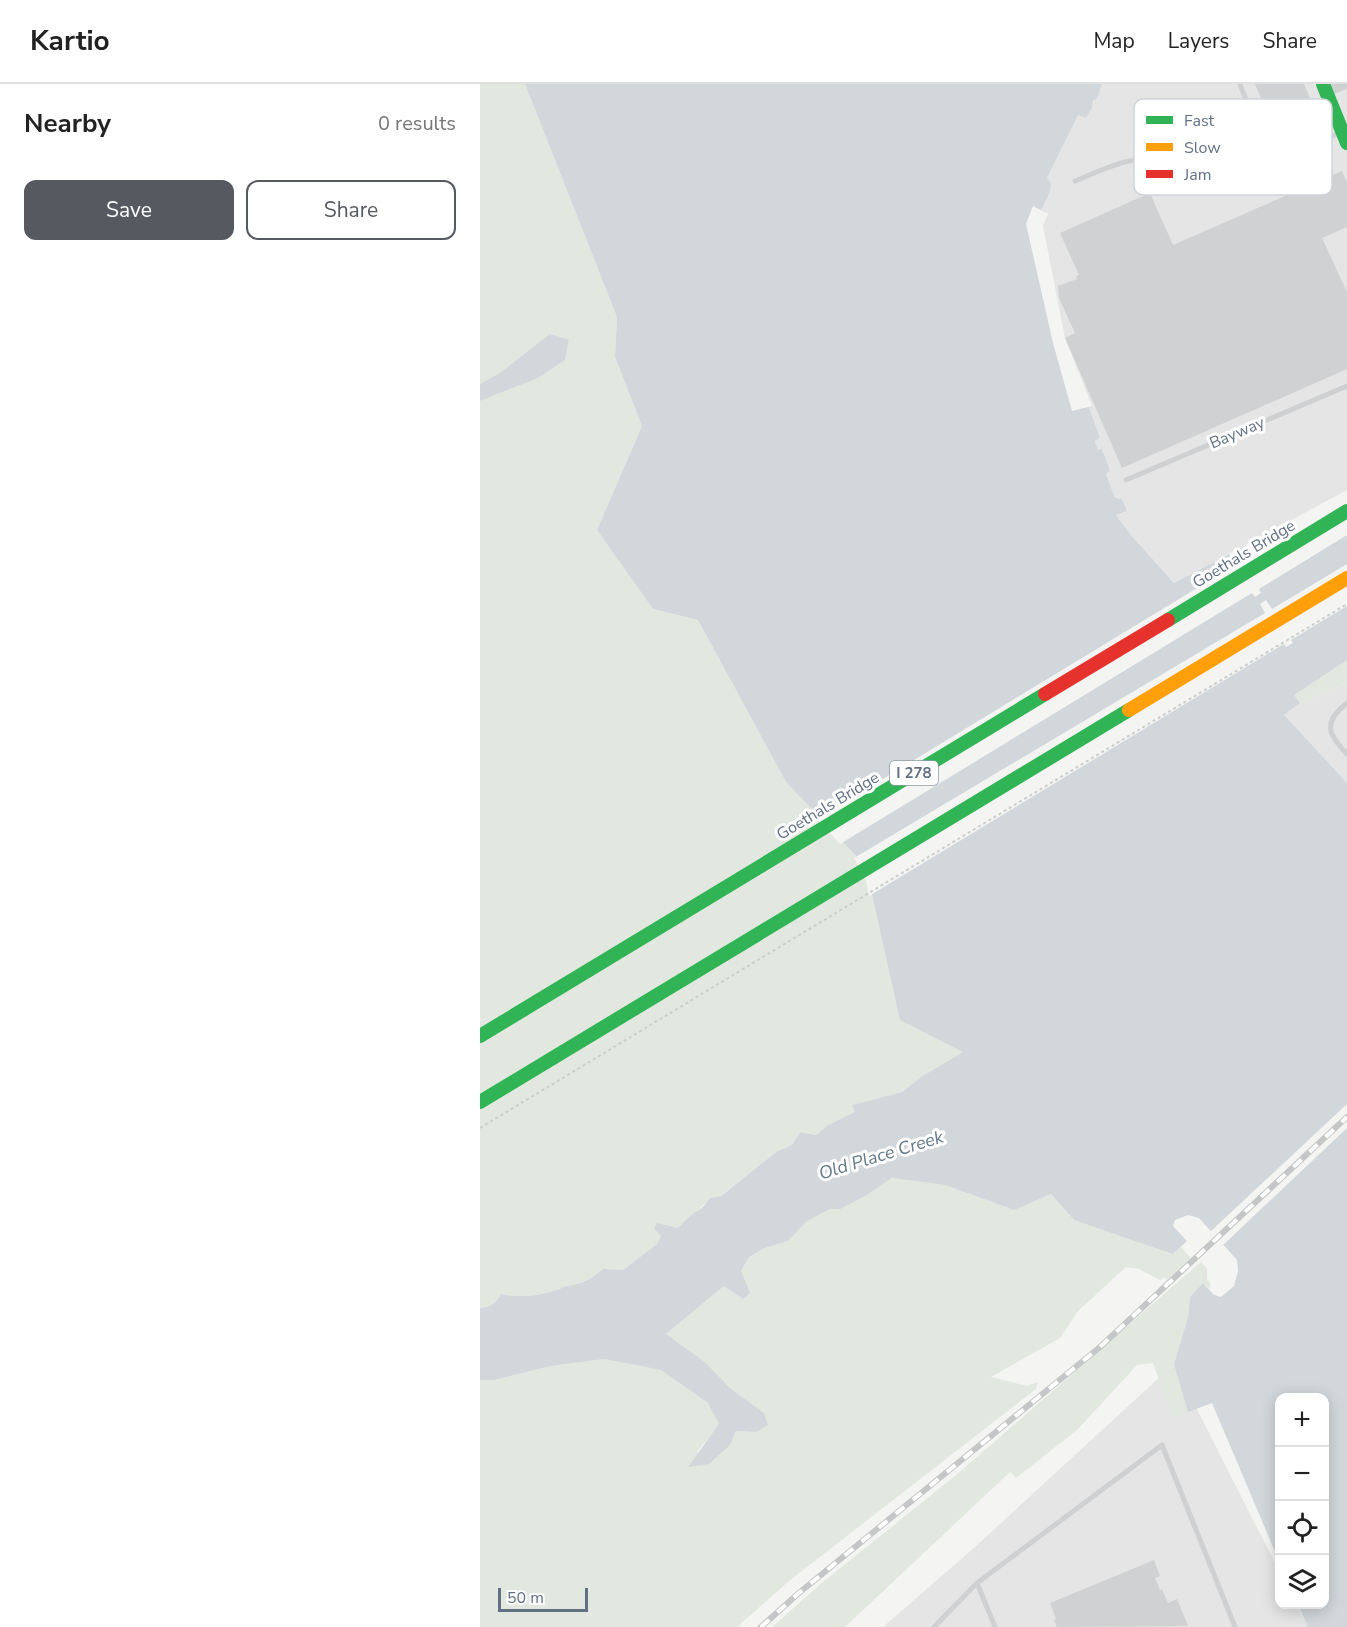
<!DOCTYPE html>
<html lang="en">
<head>
<meta charset="utf-8">
<style>
	:root { --surface:#fff; --page:#f2f2f2; --text:#222; --muted:#767676; --line:#e0e0e0; --accent:#565a60 }
	body { margin:0; font-family:"Nunito Sans",sans-serif; background:var(--page); color:var(--text) }
	.controls { position:absolute; right:18px; bottom:18px; display:grid; overflow:hidden; border-radius:12px; box-shadow:0 3px 15px #0003 }
	.controls button { width:54px; height:54px; display:grid; place-items:center; padding:0; border:0; border-bottom:2px solid var(--line); background:var(--surface); color:var(--text); font:30px sans-serif }
	.scale { position:absolute; left:18px; bottom:15px; width:90px; box-sizing:border-box; padding-left:6px; border:3px solid #627085; border-top:0; font-size:16px; line-height:21px; white-space:nowrap; color:#627085; -webkit-text-stroke:4px #fff; paint-order:stroke }
	.list { margin:0; padding:0; list-style:none }
	h2 { display:flex; justify-content:space-between; align-items:center; height:78px; margin:0; padding:0 24px; font-size:26px }
	h2 small { font-size:20px; font-weight:400; color:var(--muted) }
	.actions { display:flex; gap:12px; padding:18px 24px }
	.actions a { flex:1; padding:14px 0; border:2px solid var(--accent); border-radius:12px; text-align:center; font-size:21px; color:var(--accent) }
	.actions .main { background:var(--accent); color:#fff }
	.icon { flex:none; width:33px; height:33px; fill:none; stroke:currentColor; stroke-width:2; stroke-linecap:round; stroke-linejoin:round }
	.map { position:relative; flex:none; width:867px; height:1543px; overflow:hidden }
	header { display:flex; align-items:center; gap:36px; box-sizing:border-box; height:84px; padding:0 30px; background:var(--surface); border-bottom:2px solid var(--line) }
	header strong { font-size:28px }
	nav { display:flex; gap:33px; margin-inline-start:auto; font-size:21px }
	main { display:flex }
	aside { flex:1; background:var(--surface) }
	.map>svg:first-child { display:block }
	.built { fill:#e4e5e4 }
	.green { fill:#e2e7e0 }
	.water { fill:#d1d7db }
	.pier { fill:#f4f4f2 }
	.building { fill:#d0d1d2 }
	.lines { fill:none; stroke-linecap:round; stroke-linejoin:round }
	.path { stroke:#cccdcd; stroke-width:2; stroke-dasharray:3 3; stroke-linecap:butt }
	.lane { stroke:#cfd0d1; stroke-width:5 }
	.street { stroke:#cfd0d1; stroke-width:10 }
	.fast { stroke:#30b455; stroke-width:14 }
	.slow { stroke:#ff9f0a; stroke-width:14 }
	.jam { stroke:#e5322d; stroke-width:14 }
	.rail-casing { stroke:#c5c6c7; stroke-width:6 }
	.rail { stroke:#fff; stroke-width:4; stroke-dasharray:11; stroke-linecap:butt }
	.labels { text-anchor:middle; dominant-baseline:central; stroke-width:6; stroke-linejoin:round; paint-order:stroke }
	.shield { fill:#fff; stroke:#919baa; stroke-width:1.5 }
	.shield-label { font-size:15px; font-weight:bold; fill:#627085 }
	.street-label { font-size:16px; fill:#627085; stroke:#fff }
	.water-label { font-size:18px; font-style:italic; fill:#627989; stroke:#fff }
	.key { fill:#fff; stroke:#d0d4da; stroke-width:1.5 }
	.key-label { font-size:16px; fill:#627085 }
</style>
</head>
<body>
<header>
<strong>Kartio</strong>
<nav><a>Map</a><a>Layers</a><a>Share</a></nav>
</header>
<main>
<aside>
<h2>Nearby<small>0 results</small></h2>
<ul class="list">
</ul>
<div class="actions"><a class="main">Save</a><a>Share</a></div>
</aside>
<div class="map">
<svg width="867" height="1543" viewBox="0 0 867 1543">
	<rect width="100%" height="100%" fill="#f4f4f2"/>
	<path class="built" d="M622,0H867V406L694,499L650,450L636,431L646,428L642,415L635,414L626,390L630,387L622,366H618L615,356L620,354L595,284L584,261L560,142L561,126L571,99L567,94L598,30L606,34Z
		M867,599V699L803,631L820,619Z
		M694,1280L799,1487L800,1520L817,1521L828,1543H403L495,1463Z"/>
	<path class="green" d="M0,0H45L137,233L135,273L162,342L117,446L173,525L218,536L306,698L378,774L484,968L444,992L422,1008L372,1021L376,1028L348,1041L336,1051L320,1048L312,1061L296,1068L240,1112C223,1116 213,1134 199,1144C194,1148 186,1150 181,1152L177,1160L143,1186L123,1185C111,1195 101,1200 86,1202C82,1203 81,1205 77,1206C59,1212 40,1214 21,1210C16,1219 11,1223 0,1224V317L58,294L85,276L89,256L0,300Z
		M867,576V599L820,619L814,611Z
		M412,1094L465,1101L534,1126L571,1110L594,1136L694,1169L701,1163L711,1174L687,1196L685,1193L680,1196L659,1185L646,1183L598,1227L580,1254L511,1293L547,1302L558,1298L556,1305L309,1497L257,1543H0V1296H15L71,1282L124,1275L181,1286L228,1319L240,1340L217,1368L250,1361L256,1347L276,1348L284,1329L251,1305L225,1278L186,1250L244,1202L263,1215L261,1187L269,1173L285,1164L308,1157L326,1138L351,1125L387,1111Z
		M721,1178L727,1185V1195L730,1198V1205L723,1199L710,1213L708,1233L694,1280L708,1328L693,1334L673,1279L657,1281L597,1346L536,1394L530,1388L365,1543H292L343,1498L475,1392Z"/>
	<path class="water" d="M45,0H622C619,6 620,13 613,17L612,23L606,34L598,31L567,94L571,99L570,108L561,126L565,128L560,142L584,261L595,284L620,354L615,357L618,366L622,365L630,387L626,390L635,414L642,415L647,427L636,431L650,450L694,499L766,461L775,477L802,475L867,447V576L814,611L820,619L804,631L867,699V1543H828L818,1521L844,1520V1314H800L799,1477L732,1319L708,1328L694,1280L708,1233L710,1213L723,1199L734,1211L741,1213L754,1202L758,1187L757,1176L719,1134L708,1131L695,1136L693,1142L707,1157L693,1170L594,1136L571,1110L534,1126L465,1101L412,1094L387,1111L360,1125H350L326,1138L308,1157L285,1164L269,1173L261,1187L270,1209L263,1215L244,1202L186,1250L225,1278L251,1305L284,1329L288,1341L276,1348L256,1347L250,1361L229,1380L208,1383L239,1340L228,1319L181,1286L124,1275L71,1282L15,1296H0V1224C11,1223 16,1219 21,1210C40,1214 59,1212 77,1206C81,1205 82,1203 86,1202C102,1200 110,1196 123,1185L143,1186L177,1160L181,1152L174,1144L177,1139L198,1144L210,1132L223,1123L230,1114L241,1112L296,1068L312,1061L320,1048L336,1051L348,1041L375,1028L372,1021L422,1008L443,992L483,968L420,936L389,796L378,774L306,698L218,536L173,525L117,446L162,342L135,273L137,233Z
		M70,250L89,256L85,276L58,294L0,317V300L20,289Z"/>
	<path class="pier" d="M553,122L568,130L563,142L585,254L612,322L592,327L573,259L546,140Z
		M867,444V451L779,505L781,509L775,513L772,509L360,760L337,735L755,481L749,470L755,466L762,477L774,469L776,473L803,472Z
		M867,480V522L811,556L813,559L806,563L804,560L389,812L386,797L374,774L785,529L780,520L786,516L792,525Z
		M867,1020V1044L741,1163L729,1149Z"/>
	<path class="building" d="M775,0H824L842,42L800,60Z
		M862,87L867,98V143L842,154L867,208V285L642,384L585,254L595,249L579,214L578,202L597,195L596,192L599,191L580,149L670,109L693,161Z
		M674,1476L680,1492L675,1494L680,1506L682,1505L688,1519L697,1515L708,1542L577,1543L574,1536L576,1535L570,1519Z"/>
	<g class="lines">
		<path class="path" d="M0,1044L867,520"/>
		<path class="lane" d="M760,0L790,78
			M595,97C624,86 654,67 686,80C700,85 712,98 724,108L861,48
			M646,396L867,302
			M867,619C842,639 848,650 867,670
			M497,1499L515,1543
			M454,1543L497,1499L682,1361L755,1543"/>
		<path class="street" d="M847,8L865,0"/>
		<path class="fast" d="M843,0L867,59
			M688,536L867,427
			M0,952L565,610
			M0,1018L649,626"/>
		<path class="slow" d="M649,626L867,494"/>
		<path class="jam" d="M565,610L688,536"/>
		<defs>
			<path id="rail" d="M281,1543L320,1508L620,1263L867,1033"/>
		</defs>
		<use href="#rail" class="rail-casing"/>
		<use href="#rail" class="rail"/>
	</g>
	<g class="labels">
		<rect class="shield" x="410" y="677" width="48" height="24" rx="4.5"/>
		<g class="shield-label">
			<text x="434" y="689">I 278</text>
		</g>
		<g class="street-label">
			<text transform="translate(757 349) rotate(-23)">Bayway</text>
			<text transform="translate(764 470) rotate(-31)">Goethals Bridge</text>
			<text transform="translate(348 722) rotate(-31)">Goethals Bridge</text>
		</g>
		<g class="water-label">
			<text transform="translate(401 1071) rotate(-17)">Old Place Creek</text>
		</g>
	</g>
	<rect x="654" y="15" width="198" height="96" rx="9" class="key"/>
	<rect x="666" y="32" width="27" height="8" fill="#30b455"/>
	<rect x="666" y="59" width="27" height="8" fill="#ff9f0a"/>
	<rect x="666" y="86" width="27" height="8" fill="#e5322d"/>
	<g class="key-label">
		<text x="704" y="42">Fast</text>
		<text x="704" y="69">Slow</text>
		<text x="704" y="96">Jam</text>
	</g>
</svg>
<div class="controls">
<button>+</button>
<button>−</button>
<button><svg class="icon" aria-label="locate" viewBox="0 0 24 24"><circle cx="12" cy="12" r="6"/><path d="M12 2v4M12 18v4M2 12h4M18 12h4"/></svg></button>
<button><svg class="icon" aria-label="layers" viewBox="0 0 24 24"><path d="M12 4l9 5-9 5-9-5zM3 14l9 5 9-5"/></svg></button>
</div>
<div class="scale">50 m</div>
</div>
</main>
</body>
</html>
